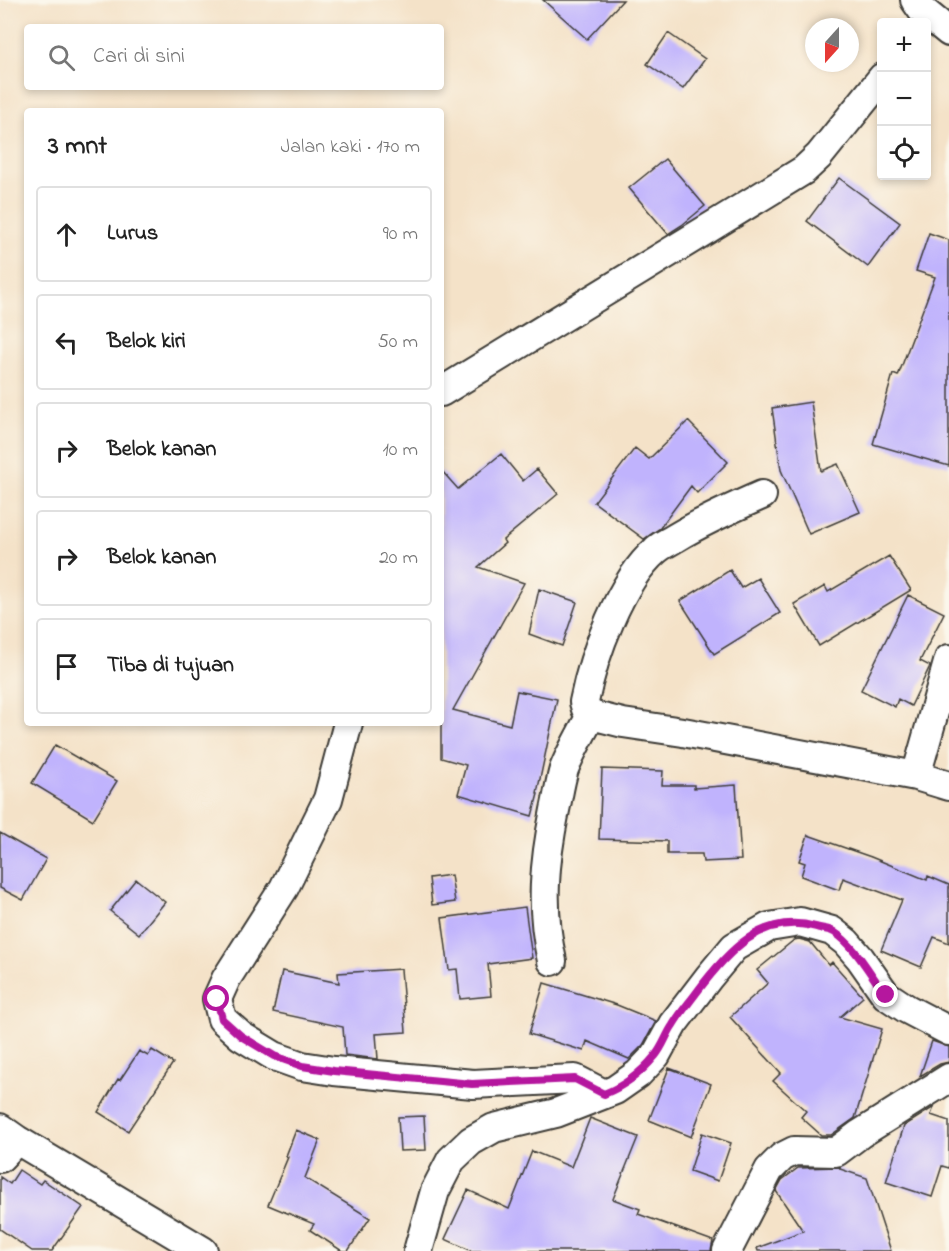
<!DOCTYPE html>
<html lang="id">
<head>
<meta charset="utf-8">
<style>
	:root { --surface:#fff; --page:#f2f2f2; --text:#222; --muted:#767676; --line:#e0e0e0 }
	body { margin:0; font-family:"Indie Flower",sans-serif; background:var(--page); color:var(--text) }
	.controls { position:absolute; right:18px; top:18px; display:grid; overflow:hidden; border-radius:6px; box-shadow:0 3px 9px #0003 }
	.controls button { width:54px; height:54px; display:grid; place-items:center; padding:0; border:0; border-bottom:2px solid var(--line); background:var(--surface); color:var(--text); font:30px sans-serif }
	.compass { position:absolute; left:805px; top:18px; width:54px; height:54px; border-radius:50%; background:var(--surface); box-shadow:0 3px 9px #0003; rotate:201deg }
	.stop { position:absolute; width:18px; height:18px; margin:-14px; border:4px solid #b5179e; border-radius:50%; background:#fff }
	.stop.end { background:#b5179e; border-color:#fff; box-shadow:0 2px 6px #0008 }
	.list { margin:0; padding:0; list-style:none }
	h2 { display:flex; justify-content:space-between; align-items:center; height:78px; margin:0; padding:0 24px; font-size:26px }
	h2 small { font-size:20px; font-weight:400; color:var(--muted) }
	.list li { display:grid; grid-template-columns:39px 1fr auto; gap:18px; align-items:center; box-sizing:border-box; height:96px; margin:0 12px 12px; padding:0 12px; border:2px solid var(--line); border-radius:6px }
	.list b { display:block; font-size:22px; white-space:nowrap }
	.list em { font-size:20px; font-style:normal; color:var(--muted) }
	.icon { flex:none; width:33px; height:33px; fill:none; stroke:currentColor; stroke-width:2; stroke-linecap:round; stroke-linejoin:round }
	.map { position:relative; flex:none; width:949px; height:1251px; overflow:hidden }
	.search { position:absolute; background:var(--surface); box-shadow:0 3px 9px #0003; left:24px; top:24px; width:420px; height:66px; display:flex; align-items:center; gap:15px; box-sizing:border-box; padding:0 21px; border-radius:6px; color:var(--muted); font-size:22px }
	.panel { position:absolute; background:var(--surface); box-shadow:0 3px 9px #0003; left:24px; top:108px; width:420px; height:618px; border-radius:6px }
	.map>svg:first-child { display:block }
	.building { fill:#c0b3fd }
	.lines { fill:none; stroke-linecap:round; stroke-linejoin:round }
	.street-casing { stroke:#3c3a36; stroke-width:32 }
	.street { stroke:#fff; stroke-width:28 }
	.route { stroke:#b5179e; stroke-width:8 }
</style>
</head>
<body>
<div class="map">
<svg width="949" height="1251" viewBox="0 0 949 1251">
	<rect width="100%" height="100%" fill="#fbf7ec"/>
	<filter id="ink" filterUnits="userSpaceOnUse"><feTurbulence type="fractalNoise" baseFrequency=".0167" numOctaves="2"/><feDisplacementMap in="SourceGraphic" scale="12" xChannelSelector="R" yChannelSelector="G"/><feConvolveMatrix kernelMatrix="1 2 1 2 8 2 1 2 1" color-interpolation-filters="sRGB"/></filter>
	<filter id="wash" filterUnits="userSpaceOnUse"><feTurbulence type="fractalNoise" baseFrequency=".008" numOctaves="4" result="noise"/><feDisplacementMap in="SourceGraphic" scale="24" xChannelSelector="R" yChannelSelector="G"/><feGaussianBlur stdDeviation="1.35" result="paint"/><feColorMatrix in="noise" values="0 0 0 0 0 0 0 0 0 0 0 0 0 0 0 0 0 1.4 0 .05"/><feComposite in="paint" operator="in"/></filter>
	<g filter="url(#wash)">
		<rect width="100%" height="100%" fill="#f4e2c8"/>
		<g id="blocks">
			<path class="building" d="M543,0H623L587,39Z
				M668,33L705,59L683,89L647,64Z
				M665,159L705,206L682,225L668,234L629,188Z
				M839,178L900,223L868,267L807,221Z
				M929,233L949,240V466L873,444L893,374L898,376L935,277L916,271Z
				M811,402L821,471L838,464L860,512L809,534L781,470L772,408Z
				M688,421L728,462L697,493L691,486L660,528L644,539L594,502L635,448L649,459Z
				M501,454L523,481L537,469L558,494L503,540L505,543L478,567L524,583L453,710L510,725L517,691L557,699L537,793L538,794L532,816L458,794L466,765L441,758V470L458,489Z
				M889,556L911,590L819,646L794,604L825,586L828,592Z
				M730,570L741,588L758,578L780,613L714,654L680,601Z
				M539,589L577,602L562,646L529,634Z
				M908,595L944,613L920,661L930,666L911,706L898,699L895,707L861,690Z
				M55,745L117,781L93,820L32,783Z
				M602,769L663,771L662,785H694V788L736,785L741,860L703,862L702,854H667V841L599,839Z
				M0,833L46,859L23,900L0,888Z
				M808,835L871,857L927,880L928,876L949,885V943L934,937L921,967L881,950L902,900L843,878L839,890L801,876L805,863L799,861Z
				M451,875L455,902L432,905L429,878Z
				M136,879L165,902L139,934L110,911Z
				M525,907L532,958L488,964L491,996L460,999L457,969L449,970L442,918Z
				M799,939L810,942L829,965L832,962L863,997L840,1017L882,1029L855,1118L831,1135H821L801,1117L806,1111L773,1081L781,1073L730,1017L768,983L757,970L794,940Z
				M401,969L406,1032L376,1034L378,1059L345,1055L343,1027L273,1012L282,971L339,983L338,973Z
				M544,983L617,1005L656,1021L643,1045L629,1059L587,1041L584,1051L529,1034Z
				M932,1041L949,1047V1062L940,1064L920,1076Z
				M152,1050L173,1063L128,1131L98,1112L118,1079L120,1080L139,1051L148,1056Z
				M669,1068L711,1084L691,1137L649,1120Z
				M934,1107L931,1115L949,1121V1168L942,1166L932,1197L886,1182L904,1126Z
				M424,1116L426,1150L400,1151L398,1117Z
				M590,1118L638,1137L613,1199L640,1209L638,1214L713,1241L711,1251H472L445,1239L468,1190L509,1209L532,1151L571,1167Z
				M296,1130L320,1140L305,1178L370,1218L348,1251H342L310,1230L314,1224L268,1205L288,1157L286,1156Z
				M702,1133L731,1143L718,1181L690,1171Z
				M840,1167V1169L867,1178L891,1251H758L757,1248L803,1231L776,1191L782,1180L798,1168Z
				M19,1170L40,1184L43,1180L83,1207L52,1251H32L0,1229V1177L10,1184Z"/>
		</g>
	</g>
	<g filter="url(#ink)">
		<use href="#blocks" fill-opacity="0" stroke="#3c3a36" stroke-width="1.5"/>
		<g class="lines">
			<defs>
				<path id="street" d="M915,0L922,10L949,32
					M441,392L804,170L819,156L882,78
					M762,495C732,508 703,521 675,538C669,542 661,545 656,550C620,581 593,656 584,702L586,709L591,715L623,723L683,732L916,776L949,659
					M348,723L328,799L284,888L226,979L217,999L222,1019L241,1036L274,1056L302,1066L334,1071L473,1084L575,1079L604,1094
					M916,776L949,786
					M552,961C540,908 544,863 555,810C558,797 560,782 564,769C571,751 582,733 591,715
					M0,1128L17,1140L203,1251
					M0,1158L17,1140
					M418,1251L435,1191L451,1160L471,1141L494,1128L556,1113L615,1090L638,1074L656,1055L673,1024L709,977L734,947L769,927L800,922L832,931L846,942L860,958L886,995L907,1009L949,1031
					M727,1251L769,1170L782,1157L794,1151L836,1152L860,1134L949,1078"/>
			</defs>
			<use href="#street" class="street-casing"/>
			<use href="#street" class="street"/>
		</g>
	</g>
	<g class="lines" filter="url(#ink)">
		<path class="route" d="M217,999L222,1019L241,1036L274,1056L302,1066L334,1071L472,1084L575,1079L604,1094C624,1086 641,1073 655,1056C663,1047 666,1035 673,1025C680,1013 689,1003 697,992C727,952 762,912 816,927C822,929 829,929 834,932C857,947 870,975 886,995"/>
	</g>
</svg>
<div class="controls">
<button>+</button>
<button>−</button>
<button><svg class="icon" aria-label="locate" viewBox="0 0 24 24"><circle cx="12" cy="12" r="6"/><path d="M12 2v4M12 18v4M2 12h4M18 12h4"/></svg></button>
</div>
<svg class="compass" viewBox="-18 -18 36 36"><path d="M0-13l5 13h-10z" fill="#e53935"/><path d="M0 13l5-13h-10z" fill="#767676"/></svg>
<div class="stop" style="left:217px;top:999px"></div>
<div class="stop end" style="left:886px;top:995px"></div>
<div class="search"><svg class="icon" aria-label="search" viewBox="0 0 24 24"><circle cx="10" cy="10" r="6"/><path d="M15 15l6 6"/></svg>Cari di sini</div>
<section class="panel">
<h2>3 mnt<small>Jalan kaki · 170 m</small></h2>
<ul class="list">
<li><svg class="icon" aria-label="ahead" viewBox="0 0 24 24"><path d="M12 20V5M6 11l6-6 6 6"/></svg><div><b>Lurus</b></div><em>90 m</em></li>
<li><svg class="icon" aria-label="left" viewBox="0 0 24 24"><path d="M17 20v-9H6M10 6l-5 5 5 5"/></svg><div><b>Belok kiri</b></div><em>50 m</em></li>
<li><svg class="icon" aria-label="right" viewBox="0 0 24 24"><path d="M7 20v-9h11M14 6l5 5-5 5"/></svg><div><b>Belok kanan</b></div><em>10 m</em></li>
<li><svg class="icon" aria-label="right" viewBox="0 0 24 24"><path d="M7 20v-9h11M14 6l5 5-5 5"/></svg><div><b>Belok kanan</b></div><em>20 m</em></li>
<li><svg class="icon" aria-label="arrive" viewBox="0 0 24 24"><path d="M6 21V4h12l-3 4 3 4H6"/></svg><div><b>Tiba di tujuan</b></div></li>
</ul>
</section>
</div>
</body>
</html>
